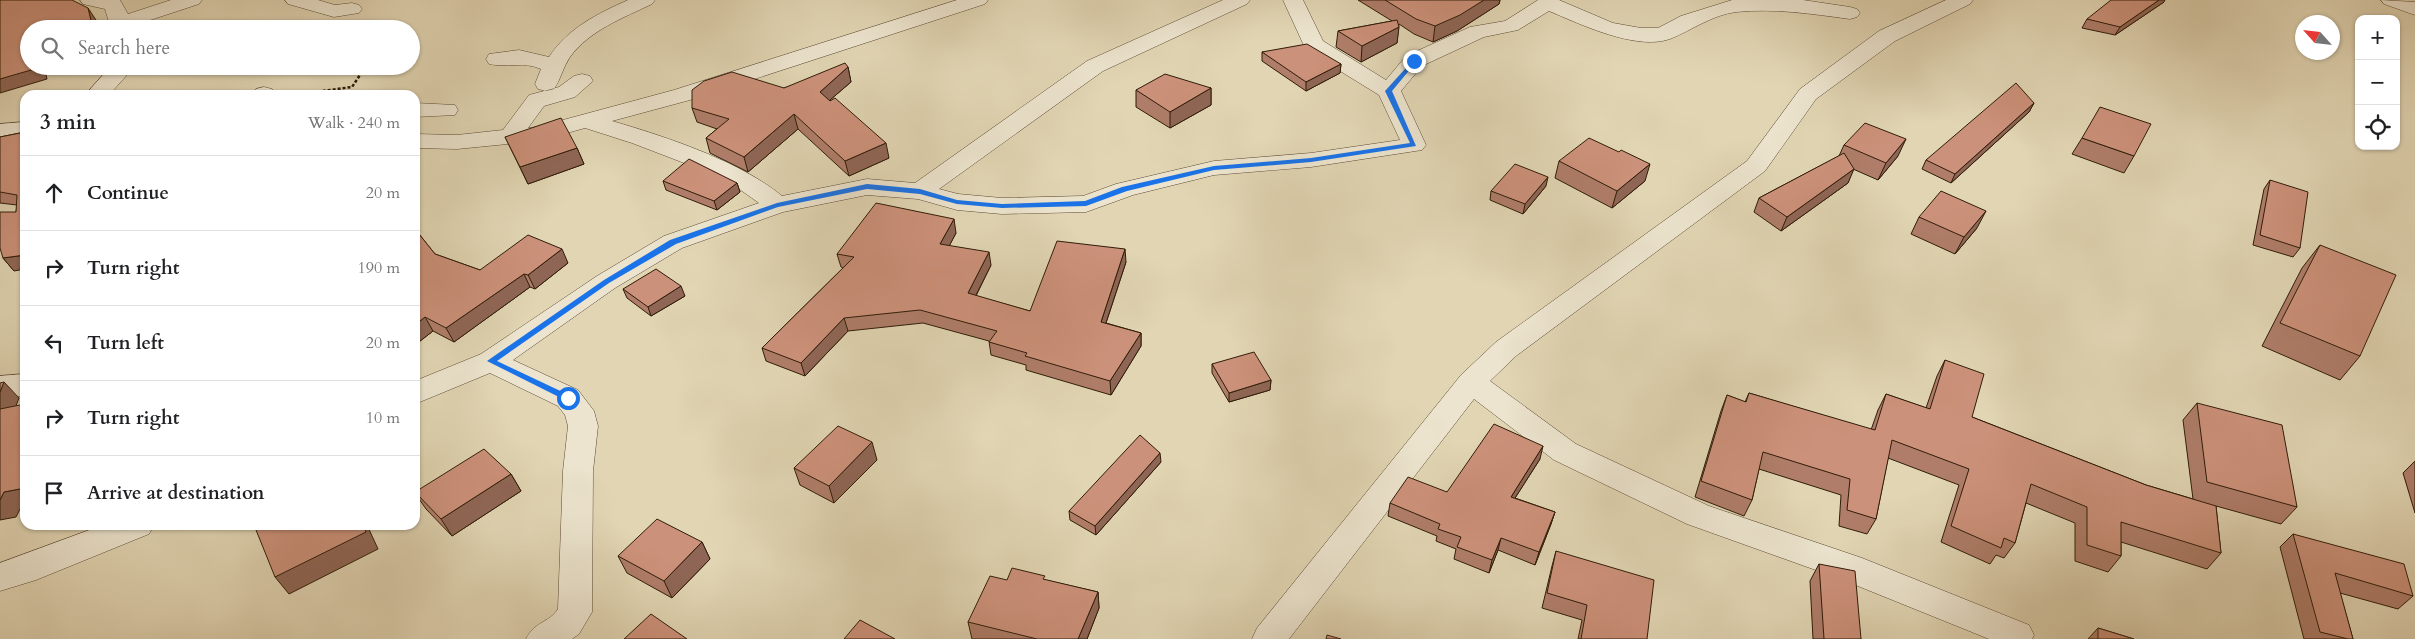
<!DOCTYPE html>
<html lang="en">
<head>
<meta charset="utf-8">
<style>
	:root { --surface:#fff; --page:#f6f6f6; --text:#202124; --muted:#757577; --line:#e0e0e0 }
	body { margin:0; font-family:Cardo,serif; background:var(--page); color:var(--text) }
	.controls { position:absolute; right:15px; top:15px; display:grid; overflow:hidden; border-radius:10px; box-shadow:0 1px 4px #0004 }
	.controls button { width:45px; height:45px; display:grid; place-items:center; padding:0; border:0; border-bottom:1px solid var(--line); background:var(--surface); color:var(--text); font:25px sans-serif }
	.compass { position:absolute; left:2295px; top:15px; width:45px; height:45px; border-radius:50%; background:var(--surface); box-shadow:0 1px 4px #0004; rotate:297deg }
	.stop { position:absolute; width:15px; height:15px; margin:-11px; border:4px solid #1a73e8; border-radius:50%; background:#fff }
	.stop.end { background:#1a73e8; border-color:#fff; box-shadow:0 1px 5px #0008 }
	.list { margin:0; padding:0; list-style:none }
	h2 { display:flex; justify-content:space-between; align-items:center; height:65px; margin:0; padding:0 20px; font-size:21px }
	h2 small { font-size:16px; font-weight:400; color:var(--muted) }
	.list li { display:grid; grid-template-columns:32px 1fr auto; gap:15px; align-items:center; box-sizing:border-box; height:75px; padding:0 20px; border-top:1px solid var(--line) }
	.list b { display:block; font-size:19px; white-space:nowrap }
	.list em { font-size:16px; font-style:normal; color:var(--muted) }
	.icon { flex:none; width:28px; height:28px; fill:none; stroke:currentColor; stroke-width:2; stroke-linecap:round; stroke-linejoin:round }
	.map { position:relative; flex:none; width:2415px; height:639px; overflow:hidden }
	.search { position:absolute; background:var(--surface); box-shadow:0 1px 4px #0004; left:20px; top:20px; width:400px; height:55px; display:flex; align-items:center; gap:12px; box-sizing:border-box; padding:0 18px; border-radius:28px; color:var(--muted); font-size:19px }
	.panel { position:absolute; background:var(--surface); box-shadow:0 1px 4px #0004; left:20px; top:90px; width:400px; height:440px; border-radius:15px }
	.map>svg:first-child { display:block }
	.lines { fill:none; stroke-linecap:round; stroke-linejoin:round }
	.street-casing { stroke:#5c4a34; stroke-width:1 }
	.path { stroke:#2f1c09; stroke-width:2.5; stroke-dasharray:3 2; stroke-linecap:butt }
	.street { fill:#ece4ce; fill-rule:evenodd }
	.wall { fill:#af7d69; stroke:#2f1c09 }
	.shaded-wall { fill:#8f6655; stroke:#2f1c09 }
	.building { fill:#cc917a; stroke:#2f1c09 }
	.route { fill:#1a73e8 }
</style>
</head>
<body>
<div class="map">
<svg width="2415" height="639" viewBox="0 0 2415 639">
	<rect width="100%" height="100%" fill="#e1d5b3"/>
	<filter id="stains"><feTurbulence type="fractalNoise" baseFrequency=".004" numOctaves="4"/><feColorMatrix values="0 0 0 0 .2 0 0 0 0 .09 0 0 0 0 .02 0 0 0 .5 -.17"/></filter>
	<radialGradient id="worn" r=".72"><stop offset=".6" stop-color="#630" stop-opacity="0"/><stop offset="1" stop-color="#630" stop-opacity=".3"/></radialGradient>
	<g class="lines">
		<defs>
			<path id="street" d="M80,0H120L128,14L171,0H202L199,4L132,26L133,29H111L105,9L83,4Z
				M285,0H318L335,5L352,3L359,5L362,9L359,13L334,17L288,4Z
				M628,0H655L652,4C623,18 590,30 570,57C563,67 561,79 554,89L546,91L538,89L535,84L541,69C523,61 507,68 489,64L486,59L489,54L519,50L549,57C568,28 597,14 628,0Z
				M957,0H988L985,4L690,100L612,121C664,136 740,161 782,196L867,179L915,183L1087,61L1223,0H1250L1247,4L1103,71L939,189L958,194L1002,198L1083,196L1116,184L1214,161L1311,153L1400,140L1379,95L1306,50L1283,0H1303L1323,41L1386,80L1406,56L1470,27L1505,21L1538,0H1559L1613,23L1641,28H1658L1681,16L1732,0H1803L1850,7L1857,9L1860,13L1857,17L1850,19C1812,14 1775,8 1736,12C1712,15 1692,30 1670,39C1636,51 1580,24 1549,11L1518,30L1484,37L1422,66L1401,91L1426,145L1422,150L1311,167L1214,175L1133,195L1086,212L1002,214L957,210L918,199L867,195L783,212L682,248L615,288L513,360L578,390L594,411L598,426L593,471L592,612L579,634L572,639H526C535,621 549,623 558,609L563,471L568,426L565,415L558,406L490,373L415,404V381L481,354L597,276L664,236L759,203L732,184L705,171L632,143L585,128L538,141L457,149L415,148V134L457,135L503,130L529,95L559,87L574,76L582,74L590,76L593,81L575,97L544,106L528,128L537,127L674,90Z
				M1946,0H1973L1970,4L1895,41L1816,99L1765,171L1516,356L1490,381L1576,444L1709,506L1862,558L2029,625L2034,635L2032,639H1989L1838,578L1687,524L1554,460L1474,399L1289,639H1252L1257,628L1461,375L1496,342L1747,161L1800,89L1879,31Z
				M2381,0L2415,2V15L2384,4Z
				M111,66H135L109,95H85Z
				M264,87L272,89L275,95H253L256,89Z
				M415,103L455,105L458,110L455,115L415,117Z
				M25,122V136L0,138V124Z
				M25,374V396L0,398V376Z
				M103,525H154L149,534L36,580L0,591V563Z"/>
		</defs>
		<use href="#street" class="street-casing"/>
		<path class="path" d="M293,95L352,87L366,66"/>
		<use href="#street" class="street"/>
	</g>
	<path class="wall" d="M1358,0H1500L1499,4L1457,31L1433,42L1414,34L1399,24L1397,43L1361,62L1336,47L1338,31L1392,21Z
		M2164,2L2115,35L2082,28L2087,19Z
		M1262,52L1341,64L1340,73L1306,91L1262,61Z
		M848,67L851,82L830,100L889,158L849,176L798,129L748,172L710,153L706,138L717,129L697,122L692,108L784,88Z
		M1211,88V105L1170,128L1136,107V90Z
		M2034,103L2029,112L1951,183L1922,169L1926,160Z
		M25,132L14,271L3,258L16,212L17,205L0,203V137Z
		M505,137L577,148L584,164L528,184Z
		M2082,138L2134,156L2124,173L2072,154Z
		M1844,145L1898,156L1878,180L1853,169L1848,183L1781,231L1754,212L1759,198L1839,156Z
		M1559,161L1645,181L1612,208L1555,178Z
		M2270,180L2300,248L2293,257L2253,245L2264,189Z
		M663,181L737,183L740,192L717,210L666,190Z
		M1546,186L1523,214L1490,200L1491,191Z
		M1919,217L1977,228L1955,254L1911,234Z
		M415,229L435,254L480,270L568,263L535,289L530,287L454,342L433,331L415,345Z
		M956,233L949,246L991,265L976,296L1030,311L1126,262L1106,323L1141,333V346L1111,395L1026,370V365L991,355L989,341L923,323L848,331L805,376L766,361L762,348L843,268L841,267L837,254Z
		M2320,245L2360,356L2340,380L2262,346L2302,268Z
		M623,289L685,296L651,316L627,298Z
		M1945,360L1972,417L2146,485L2193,499L2183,420L2197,403L2297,507L2281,524L2216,506L2221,553L2207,569L2121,542V556L2108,572L2075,561V523L2026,503L2015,543L2004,558L1996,555L1990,564L1941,542L1959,485L1888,458L1876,519L1867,534L1839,526L1841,495L1759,469L1752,500L1744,516L1695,497L1721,411L1727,395L1745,402L1749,393L1871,430L1878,410L1886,394L1926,408L1937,376Z
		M1212,364L1271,380L1270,390L1229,402L1212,373Z
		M1540,459L1515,498L1555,512L1551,524L1535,565L1498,550L1489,573L1454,559L1456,549L1436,541L1437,536L1388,516L1390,503L1447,492Z
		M877,460L834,503L800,485L794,468Z
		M2415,461V513L2403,473Z
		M1161,462L1096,535L1070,520L1069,511Z
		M511,474L521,491L452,536L426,509L415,493Z
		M2293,534L2413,596L2398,609L2340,593L2353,639H2304L2280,547Z
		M702,542L710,559L672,598L627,573L618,556Z
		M1556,551L1647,639H1578L1582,620L1542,608L1552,566Z
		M1819,564L1861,639H1813L1810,581Z
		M1007,580H1045L1098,592L1099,608L1087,639H972L968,622Z
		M2098,628L2134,639H2088Z"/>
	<path class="shaded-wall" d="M1484,0H1500L1499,4L1457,31L1433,42L1435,26Z
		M2159,0H2165L2164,2L2115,35L2120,27Z
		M88,8L96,20L98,29H93Z
		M1399,27L1397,43L1361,62L1362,46Z
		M1341,64L1340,73L1306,91V82Z
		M38,66H44L47,79L0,93V79Z
		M848,67L851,82L823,106L820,92Z
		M1211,88V105L1170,128V112Z
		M2034,103L2029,112L1951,183L1955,174Z
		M794,114L798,129L748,172L744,157Z
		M1906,139L1898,156L1878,180L1886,163Z
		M886,143L889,158L849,176L845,161Z
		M577,148L584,164L528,184L520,167Z
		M1650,164L1645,181L1612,208L1617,191Z
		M1854,169L1848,183L1781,231L1787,217Z
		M1548,177L1546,186L1523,214L1525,204Z
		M737,183L740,192L717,210L714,201Z
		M1986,211L1977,228L1955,254L1964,237Z
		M954,219L956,233L943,258L940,244Z
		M562,249L568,263L535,289L528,275Z
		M1125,249L1126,262L1102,335L1101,322Z
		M989,252L991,265L970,307L968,293Z
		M25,255V269L14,271L3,258Z
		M524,274L530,287L454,342L446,328Z
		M681,286L685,296L651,316L648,307Z
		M425,317L433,331L415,345V325Z
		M844,318L848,331L805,376L801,363Z
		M1141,333V346L1111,395L1110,381Z
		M1271,380L1270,390L1229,402V393Z
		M4,382L19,398L8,427L0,419V392Z
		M872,442L877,460L834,503L829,486Z
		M1543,446L1540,459L1508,509L1511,497Z
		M1160,453L1161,462L1096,535L1095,526Z
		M511,474L521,491L452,536L441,519Z
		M25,488V508L20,509L16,517L0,520V500L4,492Z
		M1555,512L1551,524L1535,565L1539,552Z
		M363,525H367L378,549L289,594L275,577Z
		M1501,538L1498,550L1489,573L1492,560Z
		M702,542L710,559L672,598L664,581Z
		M1098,592L1099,608L1087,639H1078Z"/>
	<path class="building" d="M0,0H72L88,8L93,29H29V66H38V68L0,79Z
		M1385,0H1484L1460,15L1435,26L1416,19Z
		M2111,0H2159L2120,27L2087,19Z
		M1397,20L1399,27L1362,46L1338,31Z
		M1307,44L1341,64L1306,82L1262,52Z
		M845,63L848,67L820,92L830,101L835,98L886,143L845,161L794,114L744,157L706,138L729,119L692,108V90L704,81L732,72L784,88Z
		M1165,74L1211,88L1170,112L1136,90Z
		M2016,83L2034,103L1955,174L1926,160Z
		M2100,107L2151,124L2134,156L2082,138Z
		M561,118L577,148L520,167L505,137Z
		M1865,123L1906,139L1886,163L1844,145Z
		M25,132V176L24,179H25V255L3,258L0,248V212H16L17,195L0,192V137Z
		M1589,138L1619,152L1621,150L1650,164L1617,191L1559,161Z
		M1844,153L1854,169L1787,217L1759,198Z
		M689,159L737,183L714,201L663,181Z
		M1515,164L1548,177L1525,204L1491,191Z
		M2270,180L2308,192L2300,248L2260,235Z
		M1941,191L1986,211L1964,237L1919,217Z
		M876,203L954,219L940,244L989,252L968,293L1030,311L1057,241L1125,249L1101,322L1141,333L1110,381L1025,356L1027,353L989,342L997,331L920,310L844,318L801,363L762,348L854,257L837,254Z
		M415,229L435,254L480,270L528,235L562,249L528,275L524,274L446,328L425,317L415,325Z
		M2320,245L2396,275L2360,356L2280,323Z
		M656,269L681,286L648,307L623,289Z
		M1254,352L1271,380L1229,393L1212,364Z
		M1945,360L1984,374L1972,417L2146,485L2216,506L2221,553L2121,522V556L2087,545V507L2031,484L2015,543L2004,538L2001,548L1951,526L1969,469L1892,440L1876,519L1847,510L1850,479L1763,452L1752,500L1701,481L1727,395L1746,402L1749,393L1875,430L1886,394L1930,409Z
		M4,382L0,392V383Z
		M2197,403L2282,425L2297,507L2207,482Z
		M25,404V488L4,492L0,500V409Z
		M1494,424L1543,446L1511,497L1555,512L1539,552L1501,538L1492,560L1457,547L1461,537L1438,529L1440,524L1390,503L1408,477L1447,492Z
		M838,426L872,442L829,486L794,468Z
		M1140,435L1160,453L1095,526L1069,511Z
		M484,449L511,474L441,519L415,492Z
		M657,519L702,542L664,581L618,556Z
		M254,525H363L366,532L275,577Z
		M2293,534L2404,564L2413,596L2335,573L2353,639H2348L2320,632Z
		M1556,551L1654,580L1647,639H1581L1587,605L1547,593Z
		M1819,564L1855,571L1861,639H1824Z
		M1012,568L1045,576L1043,579L1098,592L1078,639H1037L968,622L990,576L1007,580Z
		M651,614L687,639H624Z
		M860,620L895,639H844Z
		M2098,628L2134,639H2098Z
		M1327,635L1341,639H1326Z"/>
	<path class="route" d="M1414,59L1417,61L1392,91L1416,146L1311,162L1214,170L1127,191L1086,206L1002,208L957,204L920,194L867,189L778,207L676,244L609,283L497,361L571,396V400H565L487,361L604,280L670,240L777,203L867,184L920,189L957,200L1002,204L1085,201L1122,187L1214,166L1311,158L1410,143L1385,91Z"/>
	<rect width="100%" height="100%" filter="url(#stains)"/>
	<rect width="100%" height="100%" fill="url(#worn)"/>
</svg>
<div class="controls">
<button>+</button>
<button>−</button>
<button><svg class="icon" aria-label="locate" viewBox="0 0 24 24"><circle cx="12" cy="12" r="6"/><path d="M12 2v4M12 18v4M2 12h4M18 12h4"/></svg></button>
</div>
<svg class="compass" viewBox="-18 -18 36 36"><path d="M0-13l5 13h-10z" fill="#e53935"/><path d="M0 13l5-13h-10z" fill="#757577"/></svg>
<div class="stop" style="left:568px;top:398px"></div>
<div class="stop end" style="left:1414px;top:61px"></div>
<div class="search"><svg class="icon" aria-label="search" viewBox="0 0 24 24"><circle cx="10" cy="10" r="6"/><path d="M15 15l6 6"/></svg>Search here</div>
<section class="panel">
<h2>3 min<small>Walk · 240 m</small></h2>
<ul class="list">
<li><svg class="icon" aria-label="ahead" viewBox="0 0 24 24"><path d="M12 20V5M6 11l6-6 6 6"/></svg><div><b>Continue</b></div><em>20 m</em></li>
<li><svg class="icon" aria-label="right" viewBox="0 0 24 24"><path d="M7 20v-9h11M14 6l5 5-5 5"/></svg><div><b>Turn right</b></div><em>190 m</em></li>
<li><svg class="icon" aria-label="left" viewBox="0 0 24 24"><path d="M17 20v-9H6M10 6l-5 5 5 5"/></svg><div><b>Turn left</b></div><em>20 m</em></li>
<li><svg class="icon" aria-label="right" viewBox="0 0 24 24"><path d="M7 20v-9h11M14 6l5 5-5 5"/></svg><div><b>Turn right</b></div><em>10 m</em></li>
<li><svg class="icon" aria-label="arrive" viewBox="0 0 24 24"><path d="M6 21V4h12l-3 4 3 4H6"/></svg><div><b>Arrive at destination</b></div></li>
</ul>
</section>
</div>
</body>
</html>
